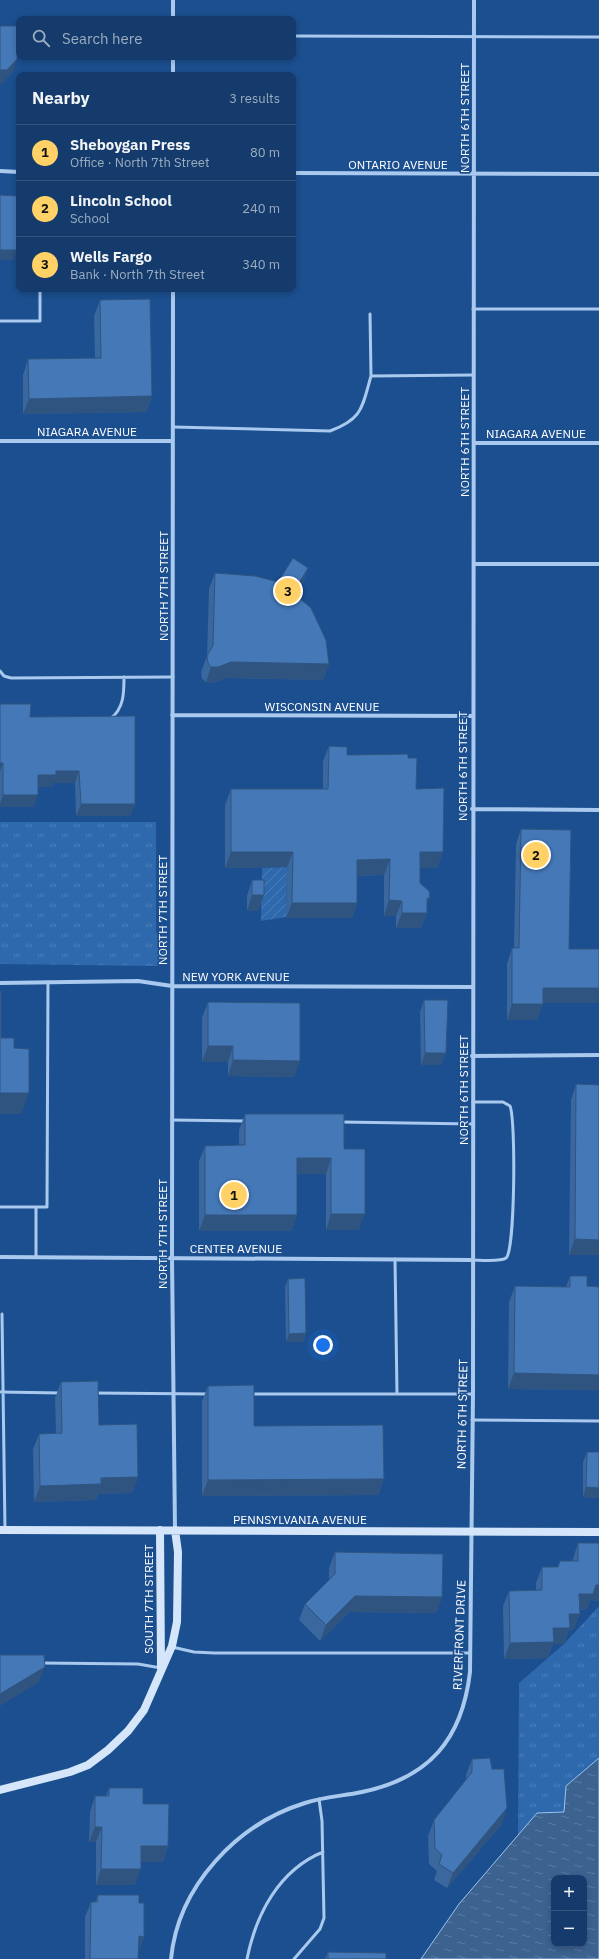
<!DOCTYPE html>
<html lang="en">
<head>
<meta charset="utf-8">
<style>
	:root { --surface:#143b6b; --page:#1d4271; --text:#f1f3f6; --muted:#9dadc1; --line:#33557e; --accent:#ffd166 }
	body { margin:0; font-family:"IBM Plex Sans",sans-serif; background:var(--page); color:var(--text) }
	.controls { position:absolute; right:12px; bottom:12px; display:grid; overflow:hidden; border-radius:8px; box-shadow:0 2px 6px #0003 }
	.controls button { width:36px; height:36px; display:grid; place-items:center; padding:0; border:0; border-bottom:1px solid var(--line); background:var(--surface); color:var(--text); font:20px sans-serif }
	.you { position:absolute; left:323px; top:1345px; width:14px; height:14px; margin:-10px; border:3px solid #fff; border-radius:50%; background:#1a73e8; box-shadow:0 0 0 6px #1a73e833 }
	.badge { display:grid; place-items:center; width:26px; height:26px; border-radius:50%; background:var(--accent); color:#111; font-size:13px; font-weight:700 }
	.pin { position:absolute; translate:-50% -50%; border:2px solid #fff; box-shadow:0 1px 4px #0006 }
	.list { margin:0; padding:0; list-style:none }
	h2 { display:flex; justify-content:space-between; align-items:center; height:52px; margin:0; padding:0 16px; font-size:17px }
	h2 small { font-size:13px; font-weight:400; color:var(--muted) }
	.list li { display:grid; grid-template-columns:26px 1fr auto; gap:12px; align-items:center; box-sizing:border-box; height:56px; padding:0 16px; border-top:1px solid var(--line) }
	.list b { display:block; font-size:15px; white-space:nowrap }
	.list p { margin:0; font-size:13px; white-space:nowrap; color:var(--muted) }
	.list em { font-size:13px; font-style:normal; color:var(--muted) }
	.icon { flex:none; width:22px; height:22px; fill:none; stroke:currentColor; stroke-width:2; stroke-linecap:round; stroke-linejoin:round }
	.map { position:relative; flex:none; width:599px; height:1959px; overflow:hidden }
	.search { position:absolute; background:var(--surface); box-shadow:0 2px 6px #0003; left:16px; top:16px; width:280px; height:44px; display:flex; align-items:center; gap:10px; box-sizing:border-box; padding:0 14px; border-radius:8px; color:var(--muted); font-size:15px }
	.panel { position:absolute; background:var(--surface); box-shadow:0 2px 6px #0003; left:16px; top:72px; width:280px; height:220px; border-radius:8px }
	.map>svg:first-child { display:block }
	.park { fill:url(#park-tufts) }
	.garden { fill:url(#garden-furrows) }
	.water { fill:url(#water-ripples); stroke:#9cc4f0; fill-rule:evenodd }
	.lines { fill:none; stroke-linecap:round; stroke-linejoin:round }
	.lane { stroke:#a9c9ee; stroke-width:3 }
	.street { stroke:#a9c9ee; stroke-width:4 }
	.secondary { stroke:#d6e6fa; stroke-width:8 }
	.wall { fill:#3a679d }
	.shaded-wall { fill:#305480 }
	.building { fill:#4478b7; stroke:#305480 }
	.labels { text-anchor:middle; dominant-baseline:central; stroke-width:3.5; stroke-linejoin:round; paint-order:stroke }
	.street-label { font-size:12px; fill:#fff; stroke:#1b4f8f }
</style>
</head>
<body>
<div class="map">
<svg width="599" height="1959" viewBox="0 0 599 1959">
	<defs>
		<pattern id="park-tufts" width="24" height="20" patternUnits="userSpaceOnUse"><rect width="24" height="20" fill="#2e69ad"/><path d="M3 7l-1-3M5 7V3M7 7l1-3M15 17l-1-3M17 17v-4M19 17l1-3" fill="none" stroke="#4d80b9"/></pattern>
		<pattern id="garden-furrows" width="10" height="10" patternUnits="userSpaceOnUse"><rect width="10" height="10" fill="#2e69ad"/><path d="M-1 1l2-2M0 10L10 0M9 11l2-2" fill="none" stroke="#4d80b9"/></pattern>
		<pattern id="water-ripples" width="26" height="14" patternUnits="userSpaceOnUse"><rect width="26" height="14" fill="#3c6290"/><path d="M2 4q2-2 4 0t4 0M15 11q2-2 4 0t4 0" fill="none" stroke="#597aa1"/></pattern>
	</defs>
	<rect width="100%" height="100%" fill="#1b4f8f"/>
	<path class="park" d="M0,822H156V932C162,941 170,951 163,963L157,966L0,964Z
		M599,1606V1758L566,1786L564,1812L537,1813L518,1835L519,1683L564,1644Z"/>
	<path class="garden" d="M287,867L286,917L261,921L262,868Z"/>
	<path class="water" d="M599,1758V1959H421L459,1904L537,1813L564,1812L566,1786ZM554,1878H584V1944H554Z"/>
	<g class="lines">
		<path class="lane" d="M293,36L599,37
			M473,309H599
			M370,314L371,376
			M0,321H40V289
			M173,427L330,431C363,419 362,407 371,376L473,375
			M0,671L4,676L11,678L173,677
			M110,719C124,709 124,693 124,677
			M172,1120L245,1121
			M341,1122L473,1124
			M0,1207H47L48,982
			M36,1257V1207
			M395,1259L397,1394
			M472,1260C480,1260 501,1262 506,1258C515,1251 516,1120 510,1106L503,1102H473
			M2,1314L5,1530
			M0,1392L61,1393
			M94,1393L209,1394
			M250,1394H473
			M472,1420L599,1421
			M172,1647L194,1652L214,1653H470
			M41,1663L138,1664L161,1668
			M247,1959C256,1914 279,1870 323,1852
			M294,1959L320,1929L324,1918L322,1821L319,1799"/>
		<path class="street" d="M173,0V19
			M173,75V57
			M0,171L19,172
			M293,173L599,174
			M173,289L172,1258L175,1530
			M0,441H173
			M474,443H599
			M474,564H599
			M172,715L472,716
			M472,809L599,810
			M0,983L138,981L172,986L472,987
			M472,1056L599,1055
			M0,1257L472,1260
			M171,1959C178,1886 237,1824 305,1803C323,1797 343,1796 362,1792C429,1778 462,1740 470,1672L473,1394L474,0"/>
		<path class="secondary" d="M0,1530L599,1532
			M160,1530L161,1668
			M0,1790L70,1772L88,1765L108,1750L128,1731L144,1710L172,1646L177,1622L178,1552L175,1530"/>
	</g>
	<path class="wall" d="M100,300L152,396L146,412L23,414V375L28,359L95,358L94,316Z
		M308,568L303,583L296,595L329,664L323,680L226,678L212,683L206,682L202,679L201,672L207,656L209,589L215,573L278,582Z
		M0,704L30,717L135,804L130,816H76L75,783H53L52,787H38L34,807H0Z
		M329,746L347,755L408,758L416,789L443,852L437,868H420V883L430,897L427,904V913L421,928H396V916H384V875L357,876V903L352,918H286L287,867L225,868V805L231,789H323V761Z
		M521,829L569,949H599V1003H543L537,1020H507V964L512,948H514L516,844Z
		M252,880L264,895L258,911H247V896Z
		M424,1000L446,1053L441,1065H421L420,1012Z
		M208,1002L294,1077L228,1076V1062H202V1018Z
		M576,1084L599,1085V1255H569L571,1100Z
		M245,1114L344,1149L359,1230H326V1174H297V1215L291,1231H199V1161L205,1146L239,1145V1130Z
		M570,1276L587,1286L599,1287V1390L508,1389L509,1302L515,1286L566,1287Z
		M288,1279L306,1333L303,1342H286L285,1287Z
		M61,1382L99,1425L138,1477L132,1493L98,1494L96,1500L34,1502L33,1449L39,1434L56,1433L55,1398Z
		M208,1386L254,1426L384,1479L378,1495L202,1496V1401Z
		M587,1452H599V1498L583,1497V1462Z
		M578,1543H599V1601L590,1600L587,1609L580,1610L574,1629L569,1630L564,1644H553L548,1658L504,1659L503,1606L509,1591L536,1590V1583L542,1567H558L560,1561H573V1559Z
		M335,1552L442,1597L436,1613L349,1612L320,1641L299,1620L305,1604L329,1580V1568Z
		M472,1759L502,1824L447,1888L434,1880L437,1871L429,1864L428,1836L434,1820L466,1780V1775Z
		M109,1788L143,1804L168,1846L163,1862H141L135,1885H96V1842H89L90,1812L95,1796H106Z
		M98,1895L139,1903L144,1937L138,1952V1959H85V1917L91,1902H95Z
		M328,1952L386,1959H325Z"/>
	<path class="shaded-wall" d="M17,59L13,72L3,83H0V70Z
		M0,250H17L13,260H0Z
		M152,396L146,412L23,414L29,399Z
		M308,568L303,583L288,609L293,593Z
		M231,662L329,664L323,680L226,678L212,683L206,682L211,667Z
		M0,763H3L0,771Z
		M56,771H79L75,783H53L52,787H34L38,775Z
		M3,795H38L34,807H0V804Z
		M81,804H135L130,816H76Z
		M231,852H293L287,867L225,868Z
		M420,852H443L437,868H414Z
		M390,859L384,875L351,876L357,860Z
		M252,895H264L258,911H247Z
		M430,897L424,913H427L421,928H396L402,913L427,899Z
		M389,900L402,901L396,916H384Z
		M292,903H357L352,918H286Z
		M543,988H599V1003H537Z
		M512,1004H543L537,1020H507Z
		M208,1046H233L228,1062H202Z
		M425,1053H446L441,1065H421Z
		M233,1060L300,1061L294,1077L228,1076Z
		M0,1093H29L21,1114H0Z
		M297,1158H331L326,1174H291Z
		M331,1214H365L359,1230H326Z
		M205,1215H297L291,1231H199Z
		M575,1239L599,1240V1255H569Z
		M306,1333L303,1342H286L289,1334Z
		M514,1373L599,1375V1390L508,1389Z
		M138,1477L132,1493L98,1494L96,1500L34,1502L40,1486L101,1478Z
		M384,1479L378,1495L202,1496L208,1480Z
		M586,1487L599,1488V1498L583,1497Z
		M596,1585H599V1601L590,1600L587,1609L574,1610L579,1594Z
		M355,1596L442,1597L436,1613L349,1612L320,1641L326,1625Z
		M569,1614H580L574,1629L569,1630L564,1644H553L548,1658L504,1659L510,1643L553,1628Z
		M45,1667L39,1682L0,1706V1694Z
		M507,1808L502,1824L447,1888L453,1873Z
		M95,1827H102L96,1842H89Z
		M141,1846H168L163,1862H135Z
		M101,1869H141L135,1885H96Z
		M139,1936L144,1937L138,1952Z"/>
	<path class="building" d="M0,26H18L17,59L7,70H0Z
		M0,195L17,196V250H0Z
		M150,299L152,396L29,399L28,359L101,358L100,300Z
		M293,558L308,568L293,593L311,608L326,640L329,664L231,662L218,667H211L208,663L207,656L213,645L215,573L255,576L278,582Z
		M0,704H31L30,717L135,716V804H81L79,771H56V775H38V795H3V763H0Z
		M329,746L347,747V755L408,754V758H417L416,789L444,788L443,852H420V883L429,891L430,897L427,899V913H402V901L389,900L390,859L357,860V903H292L293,852H231V789H328Z
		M521,829L571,830L569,949H599V988H543V1004H512V948H519Z
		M252,880H264V895H252Z
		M0,991H1V1038H14V1048L29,1049V1093H0Z
		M424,1000H448L446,1053H425Z
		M208,1002L300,1003V1061L233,1060V1046H208Z
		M576,1084L599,1085V1240L575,1239Z
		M245,1114H344V1149H365V1214H331V1158H297V1215H205V1146L245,1145Z
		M570,1276H587V1286L599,1287V1375L514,1373L515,1286L570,1287Z
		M305,1278L306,1333L289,1334L288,1279Z
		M98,1381L99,1425L137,1424L138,1477L101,1478V1484L40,1486L39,1434L62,1433L61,1382Z
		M254,1385V1426L383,1425L384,1479L208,1480V1386Z
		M587,1452H599V1488L586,1487Z
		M578,1543H599V1585H596L593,1594H579L580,1614H569L570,1628H553L554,1642L510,1643L509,1591L542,1590V1567H558L560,1561H578Z
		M335,1552L443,1554L442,1597L355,1596L326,1625L305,1604L335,1574Z
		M0,1655H44L45,1667L0,1694Z
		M490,1758L492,1769H504L507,1808L453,1873L439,1864L442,1855L435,1848L434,1820L472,1772V1759Z
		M109,1788H143V1804H169L168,1846H141V1869H101L102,1827H95V1796H109Z
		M98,1895H139V1903H144V1937L139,1936L138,1959H90L91,1902H97Z
		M328,1952L386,1953V1959H328Z"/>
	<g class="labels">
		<g class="street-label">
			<text transform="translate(464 118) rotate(-90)">NORTH 6TH STREET</text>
			<text x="398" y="164">ONTARIO AVENUE</text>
			<text x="87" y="431">NIAGARA AVENUE</text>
			<text x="536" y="433">NIAGARA AVENUE</text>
			<text transform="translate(464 442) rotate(-90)">NORTH 6TH STREET</text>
			<text transform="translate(163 586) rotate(-90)">NORTH 7TH STREET</text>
			<text x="322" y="706">WISCONSIN AVENUE</text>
			<text transform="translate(462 766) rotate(-90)">NORTH 6TH STREET</text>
			<text transform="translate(162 910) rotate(-90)">NORTH 7TH STREET</text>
			<text x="236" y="976">NEW YORK AVENUE</text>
			<text transform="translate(463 1090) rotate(-90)">NORTH 6TH STREET</text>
			<text transform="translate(162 1234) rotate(-90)">NORTH 7TH STREET</text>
			<text x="236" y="1248">CENTER AVENUE</text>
			<text transform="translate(462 1414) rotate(-89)">NORTH 6TH STREET</text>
			<text x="300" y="1519">PENNSYLVANIA AVENUE</text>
			<text transform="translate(148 1599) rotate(-90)">SOUTH 7TH STREET</text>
			<text transform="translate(459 1635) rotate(-88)">RIVERFRONT DRIVE</text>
		</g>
	</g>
</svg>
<div class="controls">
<button>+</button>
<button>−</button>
</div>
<div class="you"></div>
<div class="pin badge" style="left:234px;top:1195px">1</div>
<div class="pin badge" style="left:536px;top:855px">2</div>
<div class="pin badge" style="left:288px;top:591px">3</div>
<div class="search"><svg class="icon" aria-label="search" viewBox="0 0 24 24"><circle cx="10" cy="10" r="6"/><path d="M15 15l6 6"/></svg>Search here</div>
<section class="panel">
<h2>Nearby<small>3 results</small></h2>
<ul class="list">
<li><span class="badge">1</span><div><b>Sheboygan Press</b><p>Office · North 7th Street</p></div><em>80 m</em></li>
<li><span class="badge">2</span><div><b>Lincoln School</b><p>School</p></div><em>240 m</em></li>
<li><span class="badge">3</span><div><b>Wells Fargo</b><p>Bank · North 7th Street</p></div><em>340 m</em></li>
</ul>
</section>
</div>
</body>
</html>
